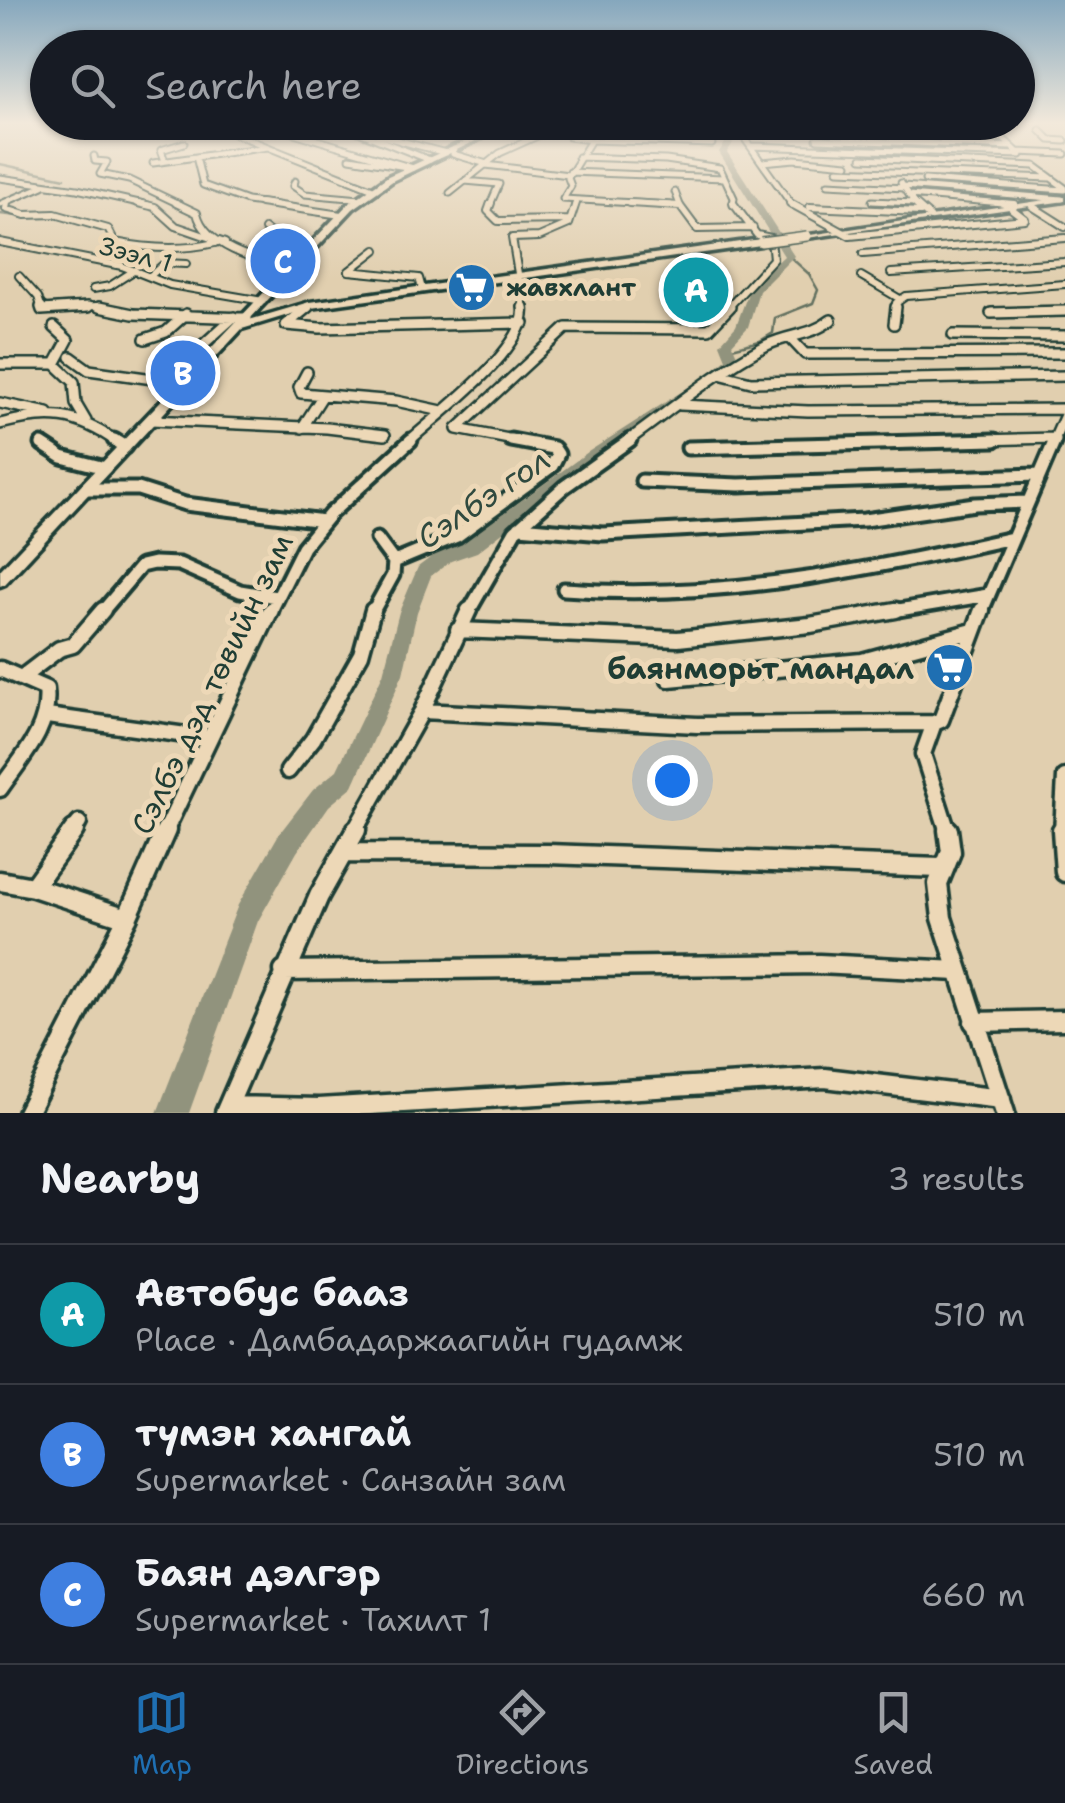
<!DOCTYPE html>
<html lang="en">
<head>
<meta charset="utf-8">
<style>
	:root { --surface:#171b24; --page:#20242c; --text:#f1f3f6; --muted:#9ea1a6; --line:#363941; --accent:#1f6fb2 }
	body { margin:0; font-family:"Shantell Sans",sans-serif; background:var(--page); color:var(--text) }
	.you { position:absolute; left:672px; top:780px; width:35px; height:35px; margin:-25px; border:8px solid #fff; border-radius:50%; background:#1a73e8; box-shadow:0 0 0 15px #1a73e833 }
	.badge { display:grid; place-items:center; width:65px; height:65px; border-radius:50%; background:var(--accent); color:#fff; font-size:32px; font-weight:700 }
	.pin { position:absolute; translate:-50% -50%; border:5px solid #fff; box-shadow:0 2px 10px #0006 }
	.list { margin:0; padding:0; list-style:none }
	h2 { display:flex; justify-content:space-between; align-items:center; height:130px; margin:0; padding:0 40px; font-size:42px }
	h2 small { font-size:32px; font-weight:400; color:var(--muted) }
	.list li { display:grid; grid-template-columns:65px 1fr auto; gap:30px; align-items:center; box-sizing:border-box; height:140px; padding:0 40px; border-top:2px solid var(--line) }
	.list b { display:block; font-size:38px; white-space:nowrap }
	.list p { margin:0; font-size:32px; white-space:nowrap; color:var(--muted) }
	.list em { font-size:32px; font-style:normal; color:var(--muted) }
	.icon { flex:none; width:55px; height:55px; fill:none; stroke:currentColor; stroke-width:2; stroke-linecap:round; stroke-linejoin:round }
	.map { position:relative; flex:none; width:1065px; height:1113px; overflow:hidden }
	.search { position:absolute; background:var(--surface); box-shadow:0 2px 8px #0004; left:30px; right:30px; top:30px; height:110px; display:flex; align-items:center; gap:25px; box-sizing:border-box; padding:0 35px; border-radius:55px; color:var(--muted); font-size:38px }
	.sheet { height:550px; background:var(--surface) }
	nav { display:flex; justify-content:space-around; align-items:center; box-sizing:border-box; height:140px; border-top:2px solid var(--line); background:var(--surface); font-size:28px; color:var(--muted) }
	nav a { display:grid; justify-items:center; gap:5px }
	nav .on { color:var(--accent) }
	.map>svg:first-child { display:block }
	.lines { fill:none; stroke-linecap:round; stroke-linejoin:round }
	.stream { stroke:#637160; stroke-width:2.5 }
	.river { fill:#91937d; fill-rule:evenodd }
	.building { fill:#a8a48a; stroke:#1f3d34; stroke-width:2.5 }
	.minor-far5-casing { stroke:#1f3d34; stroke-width:9 }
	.minor-far4-casing { stroke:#1f3d34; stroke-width:10 }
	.minor-far3-casing { stroke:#1f3d34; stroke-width:14 }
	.minor-far2-casing { stroke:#1f3d34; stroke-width:19 }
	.minor-far1-casing { stroke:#1f3d34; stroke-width:21 }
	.minor-casing { stroke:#1f3d34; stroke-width:25 }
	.major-casing { stroke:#1f3d34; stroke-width:7 }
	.minor-far5 { stroke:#edd8b7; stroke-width:5 }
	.minor-far4 { stroke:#edd8b7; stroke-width:6 }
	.minor-far3 { stroke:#edd8b7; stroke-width:9 }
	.minor-far2 { stroke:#edd8b7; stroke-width:11 }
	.minor-far1 { stroke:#edd8b7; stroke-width:14 }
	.minor { stroke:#edd8b7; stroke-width:18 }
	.major { fill:#edd8b7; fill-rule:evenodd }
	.major-bridge-casing { stroke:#1f3d34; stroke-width:12; stroke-linecap:butt }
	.major-bridge { stroke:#edd8b7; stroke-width:9 }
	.labels { text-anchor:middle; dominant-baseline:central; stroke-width:10; stroke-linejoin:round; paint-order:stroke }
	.far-street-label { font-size:25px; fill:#1f3d34; stroke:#edd8b7 }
	.far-poi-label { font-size:25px; font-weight:bold; fill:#1f3d34; stroke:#edd8b7; text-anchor:start }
	.poi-label { font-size:30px; font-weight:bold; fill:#1f3d34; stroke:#edd8b7; text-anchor:end }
	.street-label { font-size:30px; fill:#1f3d34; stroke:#edd8b7 }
	.water-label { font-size:32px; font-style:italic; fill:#304a3f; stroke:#edd8b7 }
</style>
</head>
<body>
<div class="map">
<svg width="1065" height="1113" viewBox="0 0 1065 1113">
	<rect width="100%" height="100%" fill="#e1cfaf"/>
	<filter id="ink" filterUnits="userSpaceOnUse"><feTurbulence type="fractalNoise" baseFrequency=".01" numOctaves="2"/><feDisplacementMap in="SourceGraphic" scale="20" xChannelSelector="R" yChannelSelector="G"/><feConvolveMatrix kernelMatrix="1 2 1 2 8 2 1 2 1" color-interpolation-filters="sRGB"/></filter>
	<g filter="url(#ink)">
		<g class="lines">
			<path class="stream" d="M0,164L65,178
				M0,214L18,216
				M728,349L760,341L773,333L775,318L813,303L818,290L809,274L789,256"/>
			<path class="river" d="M709,124H715L733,143L727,152L794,256L759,291L748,327L732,344L739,360L715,378L708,374L726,359L720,344L736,326L750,288L784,256L719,152L725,143Z
				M689,387L696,391L694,394L598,458L477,552L451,561L431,576L417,612L403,674L353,786L329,806L297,852L258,921L189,1113H157L238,905L279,834L313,790L337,770L383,674L399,612L418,567L439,551L465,542L588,452Z"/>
		</g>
		<path class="building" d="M683,274L719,281L717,293L706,308L669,301Z"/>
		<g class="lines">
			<defs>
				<path id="minor-far5" d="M338,124L430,160
					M457,124L485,134
					M734,124L750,146
					M640,126L706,131
					M410,127L420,124
					M755,127L1003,138
					M442,130L475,132
					M1040,130L1050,140L1065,141
					M287,131L413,168L350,158
					M233,133L373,189
					M378,135L446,153
					M569,137L591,140
					M817,139L1012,147
					M454,149L453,154L487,164
					M1018,152L1065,154
					M94,156L95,161L107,162L100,174L129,180L181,205
					M196,157L203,185L247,201L277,205
					M578,157L666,160L720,168L734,198L733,205
					M862,158L1035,166L1065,188
					M165,161L161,150L184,143
					M762,162L795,159L848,164
					M153,163L268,147
					M486,165L569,175
					M838,170L1050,178
					M570,172L724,178
					M0,178L77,189L148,205
					M925,180L1065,190
					M295,181L293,186L305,194L361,199
					M465,181L499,184L490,205
					M901,183L916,205
					M828,184L905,188
					M903,186L1062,199
					M675,192L680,205
					M450,193L500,153L564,124
					M909,195L1014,204
					M872,201L914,203
					M1,204L43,186
					M575,205L577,200
					M671,205L563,199L571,186L568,178L591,140L712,144
					M792,205L750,146L1021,155L987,124"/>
				<path id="minor-far4" d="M7,203L6,209L25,215L55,214L108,229L115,242C149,249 181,251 215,243
					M138,203L155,207L176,226L225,243
					M176,203L197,213C205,248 261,261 291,269
					M260,203L341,215
					M491,203L488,211L498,221L570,220
					M629,203L680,206L697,229L753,228
					M790,203L850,236L1025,219L1012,209
					M914,203L930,217
					M1002,203L1014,204
					M1032,206L1065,227
					M810,207L920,212
					M265,229L294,252L296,264
					M0,242L122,266L170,285L263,301
					M863,254L1065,238
					M349,271L419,278L422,289
					M349,271L376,250
					M891,273L1065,262
					M19,276L38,297L42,309
					M150,276L165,263L186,264
					M861,276L900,299
					M93,289L110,286L135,270
					M55,309L96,306L110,309
					M305,309L310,305
					M524,309L512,238L539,237L569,224L576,203
					M727,309L773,259L771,238L757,235L733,203
					M895,309L896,303L906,296L1065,284"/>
				<path id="minor-far3" d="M41,307L42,310L88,307
					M99,307L133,314L247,318
					M308,307L286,325L320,328L524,323
					M991,313L1065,311
					M894,324L896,307
					M54,327L68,340L55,364
					M953,335L1065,336
					M790,338L805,354L1065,353
					M145,339L166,332L186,314
					M71,357L89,370L153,379L187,359L234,317
					M0,364H55L74,382L76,404L86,421
					M307,372L299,387L301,393L396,401L442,411
					M723,375L751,382L1065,376
					M0,403L48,413
					M680,405L808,411L1065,409
					M151,420L327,428L385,435
					M0,424C49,411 76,413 117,442
					M302,428L323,395
					M408,442C437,415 530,347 523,307
					M524,442L457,429L566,328L709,329L730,307
					M626,442C672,409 717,371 767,345C789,334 811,336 831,320
					M904,442L1055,438
					M1053,442L1065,415"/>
				<path id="minor-far2" d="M114,440L125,447
					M42,444L62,457L105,468
					M688,448L995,440
					M642,481L739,485L1038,475
					M85,489H138L185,504L324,521
					M519,527L603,534L864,520L975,504L1027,502
					M394,562L457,536L552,466L558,454L554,448L511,440
					M564,589C717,601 864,571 1012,538
					M101,613L141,566L154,563L179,564L240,591L276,597
					M270,613L303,547L330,514L411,440
					M372,613L393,575L394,562L377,539
					M468,613L515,531L564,487L630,440
					M881,613L988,595
					M981,613L1055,440"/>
				<path id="minor-far1" d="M458,630L678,639L810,625L896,610
					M0,669L46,689C51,729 21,758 0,789
					M21,678L59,649L73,645L103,610
					M669,679L862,661L973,631
					M422,711L697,725L934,723
					M47,716L208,738
					M288,771L313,739L361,654L373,610
					M72,832L79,823
					M165,832L271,610
					M354,832L422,711L469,610
					M948,832L923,754L934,723L941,720L982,610
					M1062,832L1065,777"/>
				<path id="minor" d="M948,830L951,852L938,884L942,918L1005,1113
					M1062,830L1065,872
					M344,853L548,854L940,868
					M0,881L33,887L74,830
					M33,887L127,918
					M284,971L819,964L958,971
					M974,1022L1065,1020
					M228,1106L319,1108L825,1078L1001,1099
					M27,1113L127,918L166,830
					M225,1113L319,896L356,830"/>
				<path id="major" d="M504,124H511L394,180L353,209L249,320L310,302L761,239L765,242L761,245L311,308L242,329L5,584L0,586V570L347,205L388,176Z
					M1065,197V201L807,238L803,236Z"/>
			</defs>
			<use href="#minor-far5" class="minor-far5-casing"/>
			<use href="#minor-far4" class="minor-far4-casing"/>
			<use href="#minor-far3" class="minor-far3-casing"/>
			<use href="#minor-far2" class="minor-far2-casing"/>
			<use href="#minor-far1" class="minor-far1-casing"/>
			<use href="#minor" class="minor-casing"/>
			<use href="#major" class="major-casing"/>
			<use href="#minor-far5" class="minor-far5"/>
			<use href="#minor-far4" class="minor-far4"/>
			<use href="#minor-far3" class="minor-far3"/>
			<use href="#minor-far2" class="minor-far2"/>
			<use href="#minor-far1" class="minor-far1"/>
			<use href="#minor" class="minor"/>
			<use href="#major" class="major"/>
			<defs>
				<path id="major-bridge" d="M761,242L807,236"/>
			</defs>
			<use href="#major-bridge" class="major-bridge-casing"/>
			<use href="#major-bridge" class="major-bridge"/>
		</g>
	</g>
	<linearGradient id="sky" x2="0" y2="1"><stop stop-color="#85a7bd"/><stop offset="0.44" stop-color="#f2e9db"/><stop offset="1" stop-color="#f2e9db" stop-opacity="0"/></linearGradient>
	<rect width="1065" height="279" fill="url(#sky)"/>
	<defs>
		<symbol id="supermarket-disc" viewBox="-11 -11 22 22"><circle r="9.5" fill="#1f6fb2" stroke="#edd8b7"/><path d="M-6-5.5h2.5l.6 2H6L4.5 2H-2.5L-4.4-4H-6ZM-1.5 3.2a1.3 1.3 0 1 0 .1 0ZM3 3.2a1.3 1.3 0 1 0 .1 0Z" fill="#fff"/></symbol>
	</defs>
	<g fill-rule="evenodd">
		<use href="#supermarket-disc" x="444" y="260" width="55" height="55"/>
		<use href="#supermarket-disc" x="922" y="640" width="55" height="55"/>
	</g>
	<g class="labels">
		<g class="far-street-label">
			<text transform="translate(136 254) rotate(15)">Зээл 1</text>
		</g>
		<g class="far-poi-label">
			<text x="506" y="287">жавхлант</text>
		</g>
		<g class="poi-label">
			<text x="914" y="668">баянморьт мандал</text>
		</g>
		<g class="street-label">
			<text transform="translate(212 684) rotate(-64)">Сэлбэ дэд төвийн зам</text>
		</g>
		<g class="water-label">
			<text transform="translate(483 498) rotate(-34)">Сэлбэ гол</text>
		</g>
	</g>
</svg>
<div class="you"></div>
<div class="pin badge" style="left:696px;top:290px;background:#0f9aa8">A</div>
<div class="pin badge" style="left:183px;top:373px;background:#3f7fe0">B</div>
<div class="pin badge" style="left:283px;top:261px;background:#3f7fe0">C</div>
<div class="search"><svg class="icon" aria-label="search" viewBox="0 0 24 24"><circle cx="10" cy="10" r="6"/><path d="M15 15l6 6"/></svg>Search here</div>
</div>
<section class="sheet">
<h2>Nearby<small>3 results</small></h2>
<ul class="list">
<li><span class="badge" style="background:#0f9aa8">A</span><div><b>Автобус бааз</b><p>Place · Дамбадаржаагийн гудамж</p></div><em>510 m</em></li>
<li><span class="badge" style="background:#3f7fe0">B</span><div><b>түмэн хангай</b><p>Supermarket · Санзайн зам</p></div><em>510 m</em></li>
<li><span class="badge" style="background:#3f7fe0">C</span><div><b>Баян дэлгэр</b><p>Supermarket · Тахилт 1</p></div><em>660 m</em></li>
</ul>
</section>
<nav>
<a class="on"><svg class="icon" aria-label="map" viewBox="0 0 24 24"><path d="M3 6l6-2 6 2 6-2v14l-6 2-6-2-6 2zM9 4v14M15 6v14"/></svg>Map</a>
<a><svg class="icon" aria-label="directions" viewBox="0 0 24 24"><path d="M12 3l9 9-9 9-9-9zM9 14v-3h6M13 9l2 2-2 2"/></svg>Directions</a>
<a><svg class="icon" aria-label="saved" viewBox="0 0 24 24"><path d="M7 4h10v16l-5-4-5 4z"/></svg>Saved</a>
</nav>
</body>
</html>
